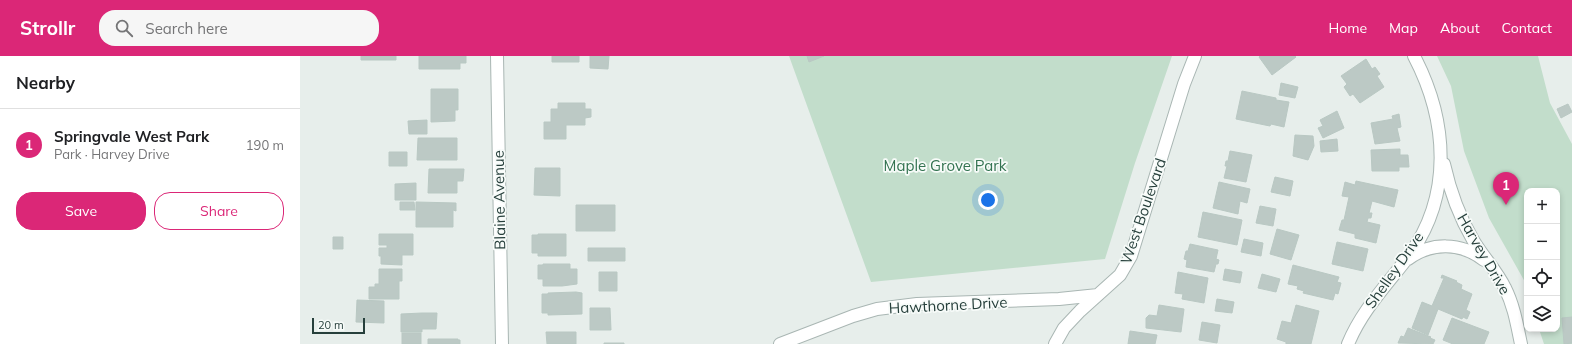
<!DOCTYPE html>
<html lang="en">
<head>
<meta charset="utf-8">
<style>
	:root { --surface:#fff; --page:#f6f6f6; --text:#202124; --muted:#757577; --line:#e0e0e0; --accent:#db2777 }
	body { margin:0; font-family:Mulish,sans-serif; background:var(--page); color:var(--text) }
	.controls { position:absolute; right:12px; bottom:12px; display:grid; overflow:hidden; border-radius:8px; box-shadow:0 2px 6px #0003 }
	.controls button { width:36px; height:36px; display:grid; place-items:center; padding:0; border:0; border-bottom:1px solid var(--line); background:var(--surface); color:var(--text); font:20px sans-serif }
	.scale { position:absolute; left:12px; bottom:10px; width:53px; box-sizing:border-box; padding-left:4px; border:2px solid #263f3b; border-top:0; font-size:11px; line-height:14px; white-space:nowrap; color:#263f3b; -webkit-text-stroke:3px #f7fbf9; paint-order:stroke }
	.you { position:absolute; left:688px; top:144px; width:14px; height:14px; margin:-10px; border:3px solid #fff; border-radius:50%; background:#1a73e8; box-shadow:0 0 0 6px #1a73e833 }
	.badge { display:grid; place-items:center; width:26px; height:26px; border-radius:50%; background:var(--accent); color:#fff; font-size:13px; font-weight:700 }
	.pin { position:absolute; translate:-50% -33px; filter:drop-shadow(0 1px 2px #0008) }
	.pin::after { content:''; position:absolute; top:21px; width:14px; height:12px; background:inherit; clip-path:polygon(0 0,100% 0,50% 100%) }
	.list { margin:0; padding:0; list-style:none }
	h2 { display:flex; justify-content:space-between; align-items:center; height:52px; margin:0; padding:0 16px; font-size:17px }
	h2 small { font-size:13px; font-weight:400; color:var(--muted) }
	.list li { display:grid; grid-template-columns:26px 1fr auto; gap:12px; align-items:center; box-sizing:border-box; height:72px; padding:0 16px; border-top:1px solid var(--line) }
	.list b { display:block; font-size:15px; white-space:nowrap }
	.list p { margin:0; font-size:13px; white-space:nowrap; color:var(--muted) }
	.list em { font-size:13px; font-style:normal; color:var(--muted) }
	.actions { display:flex; gap:8px; padding:12px 16px }
	.actions a { flex:1; padding:9px 0; border:1px solid var(--accent); border-radius:16px; text-align:center; font-size:14px; color:var(--accent) }
	.actions .main { background:var(--accent); color:#fff }
	.icon { flex:none; width:22px; height:22px; fill:none; stroke:currentColor; stroke-width:2; stroke-linecap:round; stroke-linejoin:round }
	.map { position:relative; flex:none; width:1272px; height:288px; overflow:hidden }
	header { display:flex; align-items:center; gap:24px; box-sizing:border-box; height:56px; padding:0 20px; background:var(--accent); color:#fff }
	header strong { font-size:19px }
	nav { display:flex; gap:22px; margin-inline-start:auto; font-size:14px }
	.search { width:280px; height:36px; background:var(--page); display:flex; align-items:center; gap:10px; box-sizing:border-box; padding:0 14px; border-radius:16px; color:var(--muted); font-size:15px }
	main { display:flex }
	aside { flex:1; background:var(--surface) }
	.map>svg:first-child { display:block }
	.green { fill:#c2ddcb }
	.building { fill:#bcc9c5; stroke:#b9c8c3 }
	.lines { fill:none; stroke-linecap:round; stroke-linejoin:round }
	.minor-casing { stroke:#a9b6b3; stroke-width:14 }
	.minor { stroke:#fff; stroke-width:12 }
	.labels { text-anchor:middle; dominant-baseline:central; stroke-width:3.5; stroke-linejoin:round; paint-order:stroke }
	.park-label { font-size:15px; fill:#337351; stroke:#f7fbf9 }
	.street-label { font-size:15px; fill:#263f3b; stroke:#f7fbf9 }
</style>
</head>
<body>
<header>
<strong>Strollr</strong>
<div class="search"><svg class="icon" aria-label="search" viewBox="0 0 24 24"><circle cx="10" cy="10" r="6"/><path d="M15 15l6 6"/></svg>Search here</div>
<nav><a>Home</a><a>Map</a><a>About</a><a>Contact</a></nav>
</header>
<main>
<aside>
<h2>Nearby<small></small></h2>
<ul class="list">
<li><span class="badge">1</span><div><b>Springvale West Park</b><p>Park · Harvey Drive</p></div><em>190 m</em></li>
</ul>
<div class="actions"><a class="main">Save</a><a>Share</a></div>
</aside>
<div class="map">
<svg width="1272" height="288" viewBox="0 0 1272 288">
	<rect width="100%" height="100%" fill="#e7eeeb"/>
	<path class="green" d="M489,0H872L835,107L805,203L571,226Z
		M1137,0H1238L1250,47L1272,88V288H1244L1239,273H1257V135H1227V233L1225,226L1189,162L1164,95L1151,30Z"/>
	<path class="building" d="M61,0H96V4H61Z
		M119,0H166V7H160V13H119Z
		M252,0H279V6H252Z
		M290,0H309L308,13L290,12Z
		M507,0H524L509,6Z
		M960,0H995L996,1L972,19L959,1Z
		M1066,3L1072,13L1075,11L1080,18L1077,20L1084,31L1060,47L1053,38L1050,40L1044,31L1047,28L1041,20Z
		M981,27L998,31L995,42L979,39Z
		M131,33H158V54H155V65L131,66Z
		M942,35L976,42V44L989,46L984,71L971,68L970,70L965,69L936,63Z
		M258,47H285V53H291V61L285,62V69H266V83H244V66H251V53H258Z
		M1268,48L1272,56L1261,62L1257,53Z
		M1037,55L1044,72L1023,82L1018,72L1023,70L1020,64Z
		M1099,58L1101,71L1097,72L1100,85L1075,88L1071,67L1093,63L1092,60Z
		M127,64V78H109L108,65Z
		M995,79L1013,80L1014,90L1008,104L993,100Z
		M118,82H157V104H117Z
		M1037,83L1038,95L1021,96L1020,85Z
		M1100,93V99H1108L1109,111H1099V115H1072L1071,94Z
		M930,95L952,99L946,126L924,122L927,110H925L926,105H928Z
		M89,96H107V110H89Z
		M235,112H260V140L234,139Z
		M129,113H164L163,125H157V137H128Z
		M975,121L993,125L990,140L971,136Z
		M1056,125L1098,134L1094,151L1072,145L1069,157H1072L1071,162H1068L1067,166L1080,169L1076,187L1055,182V178L1039,174L1042,164H1044L1049,141L1042,140L1045,126L1055,129Z
		M919,126L950,133L947,147L940,145L938,158L913,152Z
		M116,127V144H95V128Z
		M100,146H114L115,154H100Z
		M116,146L156,147V155L153,154V171H116Z
		M276,149H315V175H276Z
		M960,150L976,153L973,170L956,167Z
		M903,156L942,164L937,189L898,181Z
		M977,173L999,179L991,204L970,198Z
		M79,178H113V199H102V209L81,208V200H79V192H87V189H79Z
		M238,178H266V200H238V197H232V179H238Z
		M33,181H43V193H33Z
		M944,183L963,187L961,200L941,196Z
		M1037,186L1068,193L1063,215L1032,208Z
		M890,188L918,194L916,203L919,204L918,208H916L914,216L886,211L887,204L884,203L886,195H888Z
		M288,192H325V205H288Z
		M243,208H270V213H277V228L262,230H243V223H238V209H243Z
		M993,209L1039,221L1037,226L1041,227L1038,238L1035,237L1033,244L1003,237L1004,235L997,233L998,230L988,228Z
		M79,213H102V225H99V243H69V231H75V228H79Z
		M925,213L942,216L940,227L923,224Z
		M299,216H317V235H299Z
		M878,216L908,222L904,247L882,243L883,238L875,237Z
		M962,218L980,223L976,236L958,232Z
		M1142,219L1157,225L1156,226L1162,229L1161,233L1172,238L1166,254L1170,256L1167,263L1163,261L1162,263L1138,253L1128,279L1112,272L1122,246L1132,250L1144,222H1141Z
		M276,236L282,237V258L248,259V257H242V238H248V237Z
		M917,243L934,246L932,257L915,255Z
		M57,244L84,245V267L56,266Z
		M859,249L884,253L881,276L846,272V262L849,259L857,260Z
		M996,249L1019,255L1011,288H986V286L977,283L982,265L991,267Z
		M290,252H310L311,274H290Z
		M122,257H137L136,273H122V276H101V258Z
		M1272,261V287L1264,288L1262,262Z
		M1152,262L1189,276L1184,288H1153L1143,284Z
		M902,266L920,269L917,287L899,284Z
		M1108,272L1131,281L1130,282L1135,284L1133,288L1098,287L1101,280L1104,281Z
		M830,275L857,279L855,288H828Z
		M246,276H276V288H247Z
		M102,277H121V288H102Z
		M128,283H158V284H160V288H128Z
		M304,287H324V288H304Z"/>
	<g class="lines">
		<defs>
			<path id="minor" d="M197,0L202,288
				M1144,108C1150,135 1159,160 1173,184C1183,201 1197,215 1205,232C1214,250 1217,269 1221,288
				M1108,203C1131,186 1161,186 1184,204
				M480,288L553,260L577,253L617,248L759,243L798,239
				M755,288L764,272L780,255L820,219L831,200L884,28L895,0
				M1048,288C1062,254 1086,230 1108,201C1153,140 1148,65 1114,0"/>
		</defs>
		<use href="#minor" class="minor-casing"/>
		<use href="#minor" class="minor"/>
	</g>
	<g class="labels">
		<g class="park-label">
			<text x="645" y="109">Maple Grove Park</text>
		</g>
		<g class="street-label">
			<text transform="translate(199 144) rotate(-91)">Blaine Avenue</text>
			<text transform="translate(843 155) rotate(-71)">West Boulevard</text>
			<text transform="translate(1184 198) rotate(60)">Harvey Drive</text>
			<text transform="translate(1094 214) rotate(-55)">Shelley Drive</text>
			<text transform="translate(648 249) rotate(-3)">Hawthorne Drive</text>
		</g>
	</g>
</svg>
<div class="controls">
<button>+</button>
<button>−</button>
<button><svg class="icon" aria-label="locate" viewBox="0 0 24 24"><circle cx="12" cy="12" r="6"/><path d="M12 2v4M12 18v4M2 12h4M18 12h4"/></svg></button>
<button><svg class="icon" aria-label="layers" viewBox="0 0 24 24"><path d="M12 4l9 5-9 5-9-5zM3 14l9 5 9-5"/></svg></button>
</div>
<div class="scale">20 m</div>
<div class="you"></div>
<div class="pin badge" style="left:1206px;top:149px">1</div>
</div>
</main>
</body>
</html>
